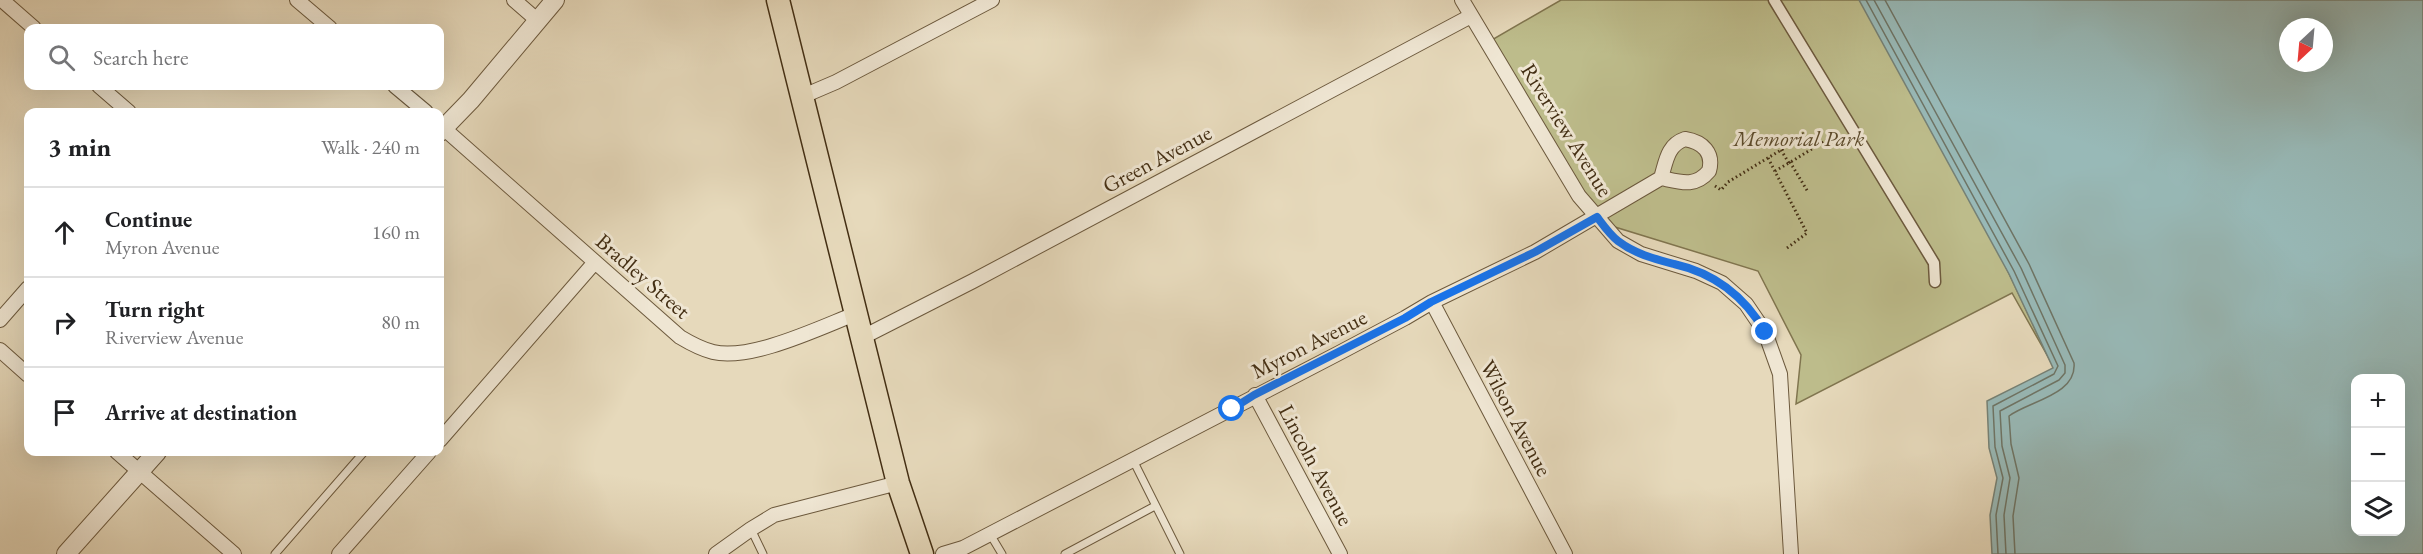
<!DOCTYPE html>
<html lang="en">
<head>
<meta charset="utf-8">
<style>
	:root { --surface:#fff; --page:#f2f2f2; --text:#202124; --muted:#757577; --line:#e0e0e0 }
	body { margin:0; font-family:"EB Garamond",serif; background:var(--page); color:var(--text) }
	.controls { position:absolute; right:18px; bottom:18px; display:grid; overflow:hidden; border-radius:12px; box-shadow:0 6px 24px #0002 }
	.controls button { width:54px; height:54px; display:grid; place-items:center; padding:0; border:0; border-bottom:2px solid var(--line); background:var(--surface); color:var(--text); font:30px sans-serif }
	.compass { position:absolute; left:2279px; top:18px; width:54px; height:54px; border-radius:50%; background:var(--surface); box-shadow:0 6px 24px #0002; rotate:206deg }
	.stop { position:absolute; width:18px; height:18px; margin:-14px; border:4px solid #1a73e8; border-radius:50%; background:#fff }
	.stop.end { background:#1a73e8; border-color:#fff; box-shadow:0 2px 6px #0008 }
	.list { margin:0; padding:0; list-style:none }
	h2 { display:flex; justify-content:space-between; align-items:center; height:78px; margin:0; padding:0 24px; font-size:26px }
	h2 small { font-size:20px; font-weight:400; color:var(--muted) }
	.list li { display:grid; grid-template-columns:39px 1fr auto; gap:18px; align-items:center; box-sizing:border-box; height:90px; padding:0 24px; border-top:2px solid var(--line) }
	.list b { display:block; font-size:22px; white-space:nowrap }
	.list p { margin:0; font-size:20px; white-space:nowrap; color:var(--muted) }
	.list em { font-size:20px; font-style:normal; color:var(--muted) }
	.icon { flex:none; width:33px; height:33px; fill:none; stroke:currentColor; stroke-width:2; stroke-linecap:round; stroke-linejoin:round }
	.map { position:relative; flex:none; width:2423px; height:554px; overflow:hidden }
	.search { position:absolute; background:var(--surface); box-shadow:0 6px 24px #0002; left:24px; top:24px; width:420px; height:66px; display:flex; align-items:center; gap:15px; box-sizing:border-box; padding:0 21px; border-radius:12px; color:var(--muted); font-size:22px }
	.panel { position:absolute; background:var(--surface); box-shadow:0 6px 24px #0002; left:24px; top:108px; width:420px; height:348px; border-radius:12px }
	.map>svg:first-child { display:block }
	.green { fill:#bdbc8b; stroke:#80754f; stroke-width:1.5 }
	.water { fill:#98b9b7; stroke:#768175; stroke-width:1.5; fill-rule:evenodd }
	.lines { fill:none; stroke-linecap:round; stroke-linejoin:round }
	.shore { stroke:#6e7465; stroke-width:1.5 }
	.service-casing { stroke:#6c593d; stroke-width:9 }
	.pedestrian-casing { stroke:#6c593d; stroke-width:13 }
	.minor-casing { stroke:#6c593d; stroke-width:16 }
	.tertiary-casing { stroke:#6c593d; stroke-width:20 }
	.primary-casing { stroke:#432e13; stroke-width:25 }
	.path { stroke:#432e13; stroke-width:3; stroke-dasharray:1.5 3; stroke-linecap:butt }
	.service { stroke:#efe6d3; stroke-width:7 }
	.pedestrian { stroke:#efe6d3; stroke-width:10 }
	.minor { stroke:#efe6d3; stroke-width:14 }
	.tertiary { stroke:#efe6d3; stroke-width:18 }
	.primary { stroke:#e6d9bb; stroke-width:22 }
	.route { stroke:#1a73e8; stroke-width:8 }
	.labels { text-anchor:middle; dominant-baseline:central; stroke-width:6; stroke-linejoin:round; paint-order:stroke }
	.street-label { font-size:22px; fill:#432e13; stroke:#efe6d3 }
	.park-label { font-size:22px; font-style:italic; fill:#5b4a2b; stroke:#efe6d3 }
</style>
</head>
<body>
<div class="map">
<svg width="2423" height="554" viewBox="0 0 2423 554">
	<rect width="100%" height="100%" fill="#e6d9bb"/>
	<filter id="stains"><feTurbulence type="fractalNoise" baseFrequency=".00333" numOctaves="4"/><feColorMatrix values="0 0 0 0 .2 0 0 0 0 .09 0 0 0 0 .02 0 0 0 .5 -.17"/></filter>
	<radialGradient id="worn" r=".72"><stop offset=".6" stop-color="#630" stop-opacity="0"/><stop offset="1" stop-color="#630" stop-opacity=".3"/></radialGradient>
	<path class="green" d="M1561,0H1879L2051,362L2012,293L1796,404L1801,355L1758,271L1602,223L1490,41Z"/>
	<path class="water" d="M1859,0H2423V554H1992L1990,515L1997,478L1989,448L1987,401L2053,368L2009,274ZM2288,27H2324V63H2288ZM2356,378H2400V532H2356Z"/>
	<g class="lines">
		<path class="shore" d="M1866,0L2014,271L2058,366L2054,374L1993,406L1995,447L2003,478L1996,515L1998,554
			M1874,0L2021,268L2065,365V373L2059,380L2000,411L2002,446L2010,478L2004,515L2006,554
			M1885,0L2029,264L2074,363C2077,395 2029,401 2009,416L2011,444L2019,478L2013,516L2015,554"/>
		<defs>
			<path id="service" d="M1133,460L1180,554
				M751,529L763,554
				M990,534L1002,554
				M275,554L364,452
				M1065,554L1155,506"/>
			<path id="pedestrian" d="M1774,0L1934,263L1935,282"/>
			<path id="minor" d="M2,0L34,28
				M297,0L330,28
				M514,0L537,20
				M1462,0L1579,196L1618,241L1641,254L1696,271L1722,283L1746,304L1765,332L1780,374L1791,554
				M99,86L129,112
				M395,86L426,112
				M801,97L836,82L992,0
				M440,125L680,337C690,343 701,349 713,352C751,361 819,328 855,314
				M1685,139C1703,142 1714,153 1709,171C1695,188 1680,182 1661,178C1666,162 1667,145 1685,139Z
				M1432,302L1565,554
				M0,320L28,288
				M861,338L973,281L1471,16
				M0,350L28,375
				M1255,395L1340,554
				M440,440L595,262
				M117,452L234,554
				M339,554L429,452
				M716,554L751,529L774,515L898,483
				M943,554L963,548L1339,353L1405,318L1432,302L1535,252L1661,178"/>
			<path id="tertiary" d="M440,132L471,100L555,0
				M66,554L157,452"/>
			<path id="primary" d="M778,0L898,483L922,554"/>
		</defs>
		<use href="#service" class="service-casing"/>
		<use href="#pedestrian" class="pedestrian-casing"/>
		<use href="#minor" class="minor-casing"/>
		<use href="#tertiary" class="tertiary-casing"/>
		<use href="#primary" class="primary-casing"/>
		<path class="path" d="M1781,150L1789,163L1838,133
			M1768,158L1807,233L1787,248
			M1790,162L1808,192
			M1775,171L1789,163
			M1715,186L1721,190L1728,182L1786,147"/>
		<use href="#service" class="service"/>
		<use href="#pedestrian" class="pedestrian"/>
		<use href="#minor" class="minor"/>
		<use href="#tertiary" class="tertiary"/>
		<use href="#primary" class="primary"/>
	</g>
	<g class="lines">
		<path class="route" d="M1232,409L1254,395L1405,318L1431,302L1535,252L1597,217C1603,225 1610,235 1618,241C1635,254 1655,259 1674,264C1714,273 1745,297 1765,332"/>
	</g>
	<g class="labels">
		<g class="street-label">
			<text transform="translate(1567 130) rotate(58)">Riverview Avenue</text>
			<text transform="translate(1157 159) rotate(-28)">Green Avenue</text>
			<text transform="translate(643 276) rotate(41)">Bradley Street</text>
			<text transform="translate(1309 344) rotate(-27)">Myron Avenue</text>
			<text transform="translate(1516 418) rotate(62)">Wilson Avenue</text>
			<text transform="translate(1316 465) rotate(62)">Lincoln Avenue</text>
		</g>
		<g class="park-label">
			<text x="1799" y="138">Memorial Park</text>
		</g>
	</g>
	<rect width="100%" height="100%" filter="url(#stains)"/>
	<rect width="100%" height="100%" fill="url(#worn)"/>
</svg>
<div class="controls">
<button>+</button>
<button>−</button>
<button><svg class="icon" aria-label="layers" viewBox="0 0 24 24"><path d="M12 4l9 5-9 5-9-5zM3 14l9 5 9-5"/></svg></button>
</div>
<svg class="compass" viewBox="-18 -18 36 36"><path d="M0-13l5 13h-10z" fill="#e53935"/><path d="M0 13l5-13h-10z" fill="#757577"/></svg>
<div class="stop" style="left:1232px;top:409px"></div>
<div class="stop end" style="left:1765px;top:332px"></div>
<div class="search"><svg class="icon" aria-label="search" viewBox="0 0 24 24"><circle cx="10" cy="10" r="6"/><path d="M15 15l6 6"/></svg>Search here</div>
<section class="panel">
<h2>3 min<small>Walk · 240 m</small></h2>
<ul class="list">
<li><svg class="icon" aria-label="ahead" viewBox="0 0 24 24"><path d="M12 20V5M6 11l6-6 6 6"/></svg><div><b>Continue</b><p>Myron Avenue</p></div><em>160 m</em></li>
<li><svg class="icon" aria-label="right" viewBox="0 0 24 24"><path d="M7 20v-9h11M14 6l5 5-5 5"/></svg><div><b>Turn right</b><p>Riverview Avenue</p></div><em>80 m</em></li>
<li><svg class="icon" aria-label="arrive" viewBox="0 0 24 24"><path d="M6 21V4h12l-3 4 3 4H6"/></svg><div><b>Arrive at destination</b></div></li>
</ul>
</section>
</div>
</body>
</html>
